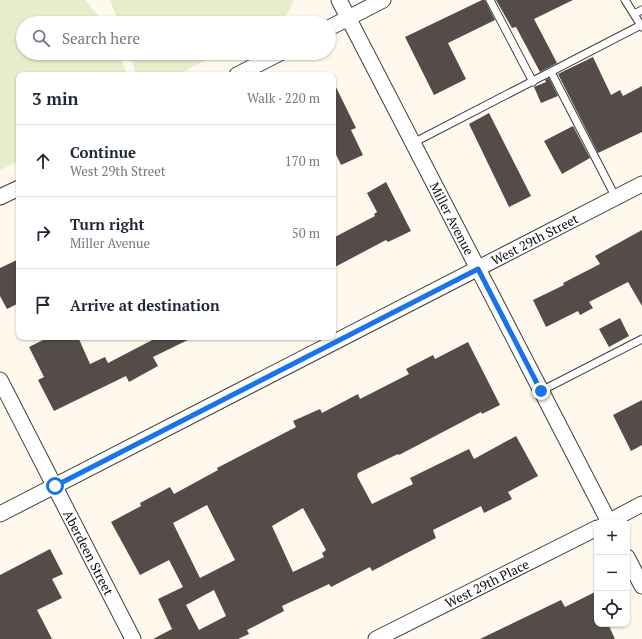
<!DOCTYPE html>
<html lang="en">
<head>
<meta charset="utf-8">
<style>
	:root { --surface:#fff; --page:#f2f2f3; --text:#1f2937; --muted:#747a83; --line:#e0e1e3 }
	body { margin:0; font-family:"PT Serif",serif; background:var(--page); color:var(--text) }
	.controls { position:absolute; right:12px; bottom:12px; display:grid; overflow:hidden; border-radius:8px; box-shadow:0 1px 3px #0004 }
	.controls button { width:36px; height:36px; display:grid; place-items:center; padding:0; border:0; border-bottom:1px solid var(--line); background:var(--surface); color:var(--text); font:20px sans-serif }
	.stop { position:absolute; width:12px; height:12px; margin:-9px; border:3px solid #1a73e8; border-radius:50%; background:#fff }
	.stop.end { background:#1a73e8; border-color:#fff; box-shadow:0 1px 4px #0008 }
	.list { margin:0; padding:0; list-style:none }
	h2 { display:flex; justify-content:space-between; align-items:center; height:52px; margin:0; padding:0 16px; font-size:17px }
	h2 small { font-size:13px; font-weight:400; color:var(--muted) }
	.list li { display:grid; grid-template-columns:26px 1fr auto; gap:12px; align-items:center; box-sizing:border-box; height:72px; padding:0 16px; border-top:1px solid var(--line) }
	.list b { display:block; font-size:15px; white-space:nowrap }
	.list p { margin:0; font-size:13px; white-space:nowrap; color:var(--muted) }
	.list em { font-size:13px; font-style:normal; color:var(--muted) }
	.icon { flex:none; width:22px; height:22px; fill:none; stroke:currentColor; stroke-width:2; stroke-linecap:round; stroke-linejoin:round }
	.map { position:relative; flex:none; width:642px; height:639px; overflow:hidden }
	.search { position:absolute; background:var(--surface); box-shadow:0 1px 3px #0004; left:16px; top:16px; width:320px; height:44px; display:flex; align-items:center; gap:10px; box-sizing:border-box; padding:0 14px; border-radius:22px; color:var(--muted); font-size:15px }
	.panel { position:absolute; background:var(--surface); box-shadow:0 1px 3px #0004; left:16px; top:72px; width:320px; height:268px; border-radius:8px }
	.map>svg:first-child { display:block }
	.pitch { fill:#e5edca }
	.building { fill:#544c49; fill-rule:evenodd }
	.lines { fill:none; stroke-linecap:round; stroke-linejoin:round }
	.lane-casing { stroke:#3f3f3f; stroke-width:9 }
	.street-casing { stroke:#3f3f3f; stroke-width:17 }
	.lane { stroke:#fff; stroke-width:7 }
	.street { stroke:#fff; stroke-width:15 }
	.route { stroke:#1a73e8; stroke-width:5 }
	.labels { text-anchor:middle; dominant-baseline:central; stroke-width:4; stroke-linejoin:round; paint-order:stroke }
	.street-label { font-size:13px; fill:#0c0c0c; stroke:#fff }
</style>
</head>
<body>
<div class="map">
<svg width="642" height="639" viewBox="0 0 642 639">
	<rect width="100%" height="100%" fill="#fef8ed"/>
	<path class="pitch" d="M0,0H85L104,23H23V53H118L125,68L126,75H19V161L0,170Z
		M110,0H294L285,18L276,23H119Z
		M129,53H219L177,75H137Z"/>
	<path class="building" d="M482,0H485L495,20L448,43L466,79L434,95L405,37Z
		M496,0H573L534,19L557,63L540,72L516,27L512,28Z
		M593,57L611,95L620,90L623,96L642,86V132L598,153L558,74Z
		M549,78L558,96L541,103L534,87L546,82L545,80Z
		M333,81L356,128L351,130L363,155L341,165L333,148Z
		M489,113L531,196L509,207L469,124Z
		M573,126L590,158L562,174L544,141Z
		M386,182L411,231L388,242L386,240L333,268V238L375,216L374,214L377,212L367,193Z
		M642,230V306L628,282L589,302L593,308L580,315L578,311L546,327L533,300L564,285L563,283L600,264L595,256Z
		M19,259V303L7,309L0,296V268Z
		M620,318L629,336L609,347L599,329Z
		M49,337H78L90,364L105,357L108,363L158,337H194L153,357L158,366L129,382L126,376L54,411L38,380L44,377L29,347Z
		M468,342L500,405L482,414L481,412L399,455L398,454L358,473L357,476L372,504L413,484L410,478L469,449L474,459L516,436L538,476L508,492L512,499L484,513L481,506L433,530L436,538L372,571L370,567L331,587L329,584L282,606L284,611L247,630L249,634L238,639H153L172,629L158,599L183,587L169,560L140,575L111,522L141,506L140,503L170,487L174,494L218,470L217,468L296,427L293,421L320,409L322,413L358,394L360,399L409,374L406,369L433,355L435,359ZM207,505L235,560L200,578L173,523ZM303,508L326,550L322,553L324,557L293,572L272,526ZM214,590L226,616L199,630L186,605Z
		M642,400V445L631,451L613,415Z
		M50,549L63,574L52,579L62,598L37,610L52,639H0V575Z
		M597,591V624H608L615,639H480L561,600L565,607Z"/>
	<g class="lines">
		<defs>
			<path id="lane" d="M490,0L533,82
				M625,0L642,27
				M634,14L642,10
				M551,72L616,198
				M413,143L641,25
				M541,391L642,339"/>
			<g id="street">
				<path id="s1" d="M339,0L609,522"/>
				<path d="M329,28L383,0"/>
				<path d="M237,75L280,53"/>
				<path d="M0,197L19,188"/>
				<path id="s2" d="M0,380L133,639"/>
				<path id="s3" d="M0,514L642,184"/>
				<path d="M608,522L642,504"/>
				<path d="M627,557L642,586"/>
				<path id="s4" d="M376,639L597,528"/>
			</g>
		</defs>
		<use href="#lane" class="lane-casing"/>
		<use href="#street" class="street-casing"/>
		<use href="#lane" class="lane"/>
		<use href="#street" class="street"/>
	</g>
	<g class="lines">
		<path class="route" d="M55,486L478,269L541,391"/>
	</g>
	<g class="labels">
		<g class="street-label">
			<text stroke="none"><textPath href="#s1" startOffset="246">Miller Avenue</textPath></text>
			<text stroke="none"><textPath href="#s3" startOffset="601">West 29th Street</textPath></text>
			<text stroke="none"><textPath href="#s2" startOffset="194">Aberdeen Street</textPath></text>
			<text stroke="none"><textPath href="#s4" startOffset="124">West 29th Place</textPath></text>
		</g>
	</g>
</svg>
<div class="controls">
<button>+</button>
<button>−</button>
<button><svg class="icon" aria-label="locate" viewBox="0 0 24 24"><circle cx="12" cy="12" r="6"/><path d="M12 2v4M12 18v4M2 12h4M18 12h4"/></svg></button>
</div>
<div class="stop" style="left:55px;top:486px"></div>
<div class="stop end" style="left:541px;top:391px"></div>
<div class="search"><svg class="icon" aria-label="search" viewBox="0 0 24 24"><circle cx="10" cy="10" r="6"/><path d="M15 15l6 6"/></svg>Search here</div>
<section class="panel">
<h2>3 min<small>Walk · 220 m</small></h2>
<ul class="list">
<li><svg class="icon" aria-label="ahead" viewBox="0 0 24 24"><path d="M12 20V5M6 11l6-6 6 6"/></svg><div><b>Continue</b><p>West 29th Street</p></div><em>170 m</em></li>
<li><svg class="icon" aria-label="right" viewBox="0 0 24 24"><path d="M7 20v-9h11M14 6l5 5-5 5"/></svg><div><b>Turn right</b><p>Miller Avenue</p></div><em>50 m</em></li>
<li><svg class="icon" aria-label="arrive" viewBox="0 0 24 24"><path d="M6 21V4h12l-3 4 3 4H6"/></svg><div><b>Arrive at destination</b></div></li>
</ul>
</section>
</div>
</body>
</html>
